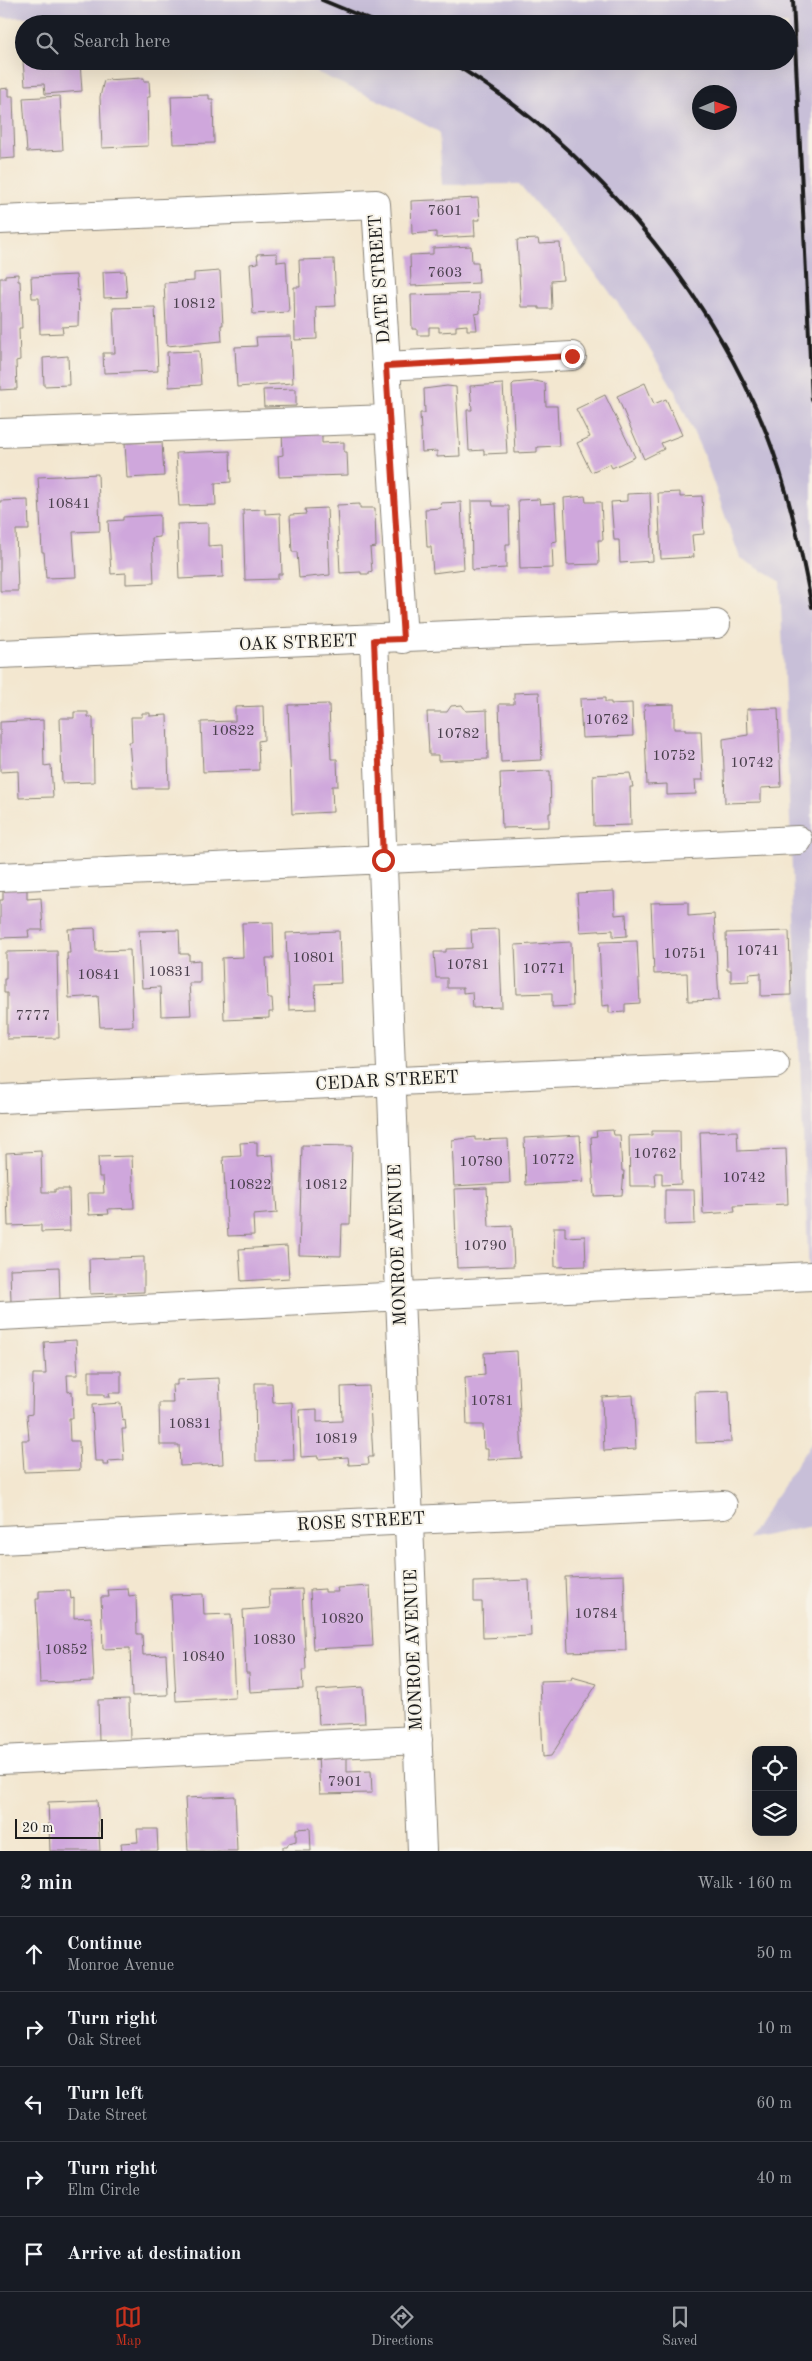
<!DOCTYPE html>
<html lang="en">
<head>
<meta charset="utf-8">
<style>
	:root { --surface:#171b24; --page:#20242c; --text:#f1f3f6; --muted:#9ea1a6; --line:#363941; --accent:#c8321e }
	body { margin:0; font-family:"Old Standard TT",serif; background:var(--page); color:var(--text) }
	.controls { position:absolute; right:15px; bottom:15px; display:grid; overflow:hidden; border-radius:10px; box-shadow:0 5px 20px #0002 }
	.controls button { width:45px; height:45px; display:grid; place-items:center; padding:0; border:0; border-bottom:1px solid var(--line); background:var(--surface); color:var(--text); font:25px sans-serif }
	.compass { position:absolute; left:692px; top:85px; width:45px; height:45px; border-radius:50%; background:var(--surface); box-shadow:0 5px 20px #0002; rotate:88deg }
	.scale { position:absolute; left:15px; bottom:12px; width:88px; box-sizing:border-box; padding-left:5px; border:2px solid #1c1c1c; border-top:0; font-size:14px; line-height:18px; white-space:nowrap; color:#1c1c1c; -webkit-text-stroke:4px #f7f3e8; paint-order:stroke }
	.stop { position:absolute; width:15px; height:15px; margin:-11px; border:4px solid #c8321e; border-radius:50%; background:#fff }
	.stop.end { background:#c8321e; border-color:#fff; box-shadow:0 1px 5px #0008 }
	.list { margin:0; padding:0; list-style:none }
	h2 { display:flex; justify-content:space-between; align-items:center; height:65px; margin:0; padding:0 20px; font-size:21px }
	h2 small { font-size:16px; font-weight:400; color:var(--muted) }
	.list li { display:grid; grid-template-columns:32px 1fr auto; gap:15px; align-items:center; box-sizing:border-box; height:75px; padding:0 20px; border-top:1px solid var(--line) }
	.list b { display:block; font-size:19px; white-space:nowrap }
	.list p { margin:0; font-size:16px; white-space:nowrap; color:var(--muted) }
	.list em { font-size:16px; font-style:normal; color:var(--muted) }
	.icon { flex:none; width:28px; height:28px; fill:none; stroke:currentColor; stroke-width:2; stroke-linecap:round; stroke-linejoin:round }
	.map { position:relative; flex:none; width:812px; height:1851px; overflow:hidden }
	.search { position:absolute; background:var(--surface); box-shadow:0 5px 20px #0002; left:15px; right:15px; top:15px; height:55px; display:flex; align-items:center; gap:12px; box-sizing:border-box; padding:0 18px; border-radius:28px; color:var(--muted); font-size:19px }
	.sheet { height:440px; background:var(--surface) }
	nav { display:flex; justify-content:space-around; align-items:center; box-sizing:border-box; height:70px; border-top:1px solid var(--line); background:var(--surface); font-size:14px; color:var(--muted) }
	nav a { display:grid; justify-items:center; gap:2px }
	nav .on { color:var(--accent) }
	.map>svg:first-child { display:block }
	.railway { fill:#c8bfd8; fill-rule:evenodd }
	.building { fill:#cfa7dc }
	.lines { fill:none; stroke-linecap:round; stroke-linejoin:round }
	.minor-casing { stroke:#888276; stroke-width:30 }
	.minor { stroke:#fff; stroke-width:28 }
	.rail { stroke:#1c1c1c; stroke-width:4 }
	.route { stroke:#c8321e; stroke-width:6 }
	.labels { text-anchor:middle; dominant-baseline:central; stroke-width:4; stroke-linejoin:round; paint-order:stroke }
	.number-label { font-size:15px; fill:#493f4c }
	.street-label { font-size:18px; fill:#1c1c1c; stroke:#f7f3e8 }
</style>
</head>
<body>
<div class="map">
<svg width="812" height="1851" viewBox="0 0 812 1851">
	<rect width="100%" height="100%" fill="#f7f3e8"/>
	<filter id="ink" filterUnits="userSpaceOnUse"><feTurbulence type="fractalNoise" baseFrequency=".02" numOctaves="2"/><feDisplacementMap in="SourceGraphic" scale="10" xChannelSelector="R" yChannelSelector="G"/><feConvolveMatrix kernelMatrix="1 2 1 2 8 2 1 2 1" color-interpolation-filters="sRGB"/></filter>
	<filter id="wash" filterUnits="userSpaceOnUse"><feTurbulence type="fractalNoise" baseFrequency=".0096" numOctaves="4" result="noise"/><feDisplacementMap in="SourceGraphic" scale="20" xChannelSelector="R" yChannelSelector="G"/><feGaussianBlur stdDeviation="1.12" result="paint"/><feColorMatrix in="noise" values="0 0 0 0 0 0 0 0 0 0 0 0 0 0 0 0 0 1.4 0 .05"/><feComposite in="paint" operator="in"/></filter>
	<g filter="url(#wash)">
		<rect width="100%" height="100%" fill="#f3e7d0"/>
		<path class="railway" d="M0,0H812V1351L780,581L740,558L704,456L675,391L639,332L600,279L519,184L442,185L439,132L384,103L292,61H788V24H138L83,15L0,18ZM700,92H730V122H700Z
			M812,1441V1526L748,1539Z"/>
		<g id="blocks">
			<path class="building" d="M23,61H53V64L80,62L82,91L45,94L44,84L25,85Z
				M144,78V81H149L150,97H147L148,146L102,148L100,97L104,80Z
				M9,88V96H13L15,158L0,159V89Z
				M209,95V99H213L214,143L173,144L171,96Z
				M60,96L63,150L27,152L23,98Z
				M478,198L480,220H474L475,236L436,238V232L412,234L411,201Z
				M538,239L539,244L560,243L563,280L551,281L552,309H539V307H521L517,240Z
				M471,246L472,262H478L479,283L411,286L410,255L433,254V248Z
				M277,253V262L286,261L289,312L253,314L250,264L258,263L257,254Z
				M334,259L336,306L316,307L317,339L295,340L294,287H300L299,260Z
				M125,271L127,297L104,298L103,272Z
				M220,271L223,325H221L222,341L167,346L164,283L194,281V273Z
				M18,274V281H20L22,328H19L20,360L16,361L17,389L0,390V278H5V275Z
				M76,275L77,291L79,290L78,326L62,327L63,333L40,334L39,298H32L31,277Z
				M479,293L480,313L475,314L477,330H467V325L456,326V331L439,332V327H429V335H417V329H412L411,295Z
				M155,307L158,371L104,373L103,353H115L113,308Z
				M291,336L293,383L237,387L235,347L257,346L256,337Z
				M199,351L201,385L169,387L167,352Z
				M68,356L69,385L44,386L43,358Z
				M535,381L545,383L546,406H557L559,446L537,447V452L515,453L512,385L514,383Z
				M645,383L654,404L666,399L682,435L661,443L664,449L644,459L617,396Z
				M503,384L507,453L484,454V450L469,451L467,410H472L470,386Z
				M447,386L456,387L460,456L437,457V451L422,452L420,413H425L424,389Z
				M296,389V406L264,407L263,390Z
				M605,395L635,457L612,468L610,464L591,472L577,443L590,437L576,409Z
				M322,431V443L344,442V452H347L348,475L279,477L278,456L283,455L282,432Z
				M162,442L164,476L127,478L125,443Z
				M230,451L231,482L215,483L216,505L179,506L176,453Z
				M98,474L100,531L73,532L76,577L46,578L44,552H42L38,477Z
				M680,492V497L702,496L704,534L692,535L694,557L661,559L658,493Z
				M650,493L653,561L620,563L619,540H614L611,502L627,501V494Z
				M585,496L586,502H601L603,540H598L599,564L567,565L564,498Z
				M539,499L540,504L555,503L557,541L552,542L553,568L520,569L518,500Z
				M28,500L29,530H16L18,591H0V501Z
				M471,501H492L493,506H509L510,544H506V568L472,570Z
				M461,502L464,569L433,573L431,547H427L425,509L441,508L440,503Z
				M360,504V508H375L376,547L370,548L372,571L369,572V574H361V572L340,573L337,505Z
				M327,508L330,575L299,578L297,552H292L290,515L306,514L305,509Z
				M265,509V514L280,513L282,574H278V579L245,580L243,510Z
				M160,515V537L152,538L154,583L126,584V573L111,574L108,521L123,520V517Z
				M208,523V546L222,545L223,577L179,579L177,524Z
				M539,692L542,760L501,762L499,704H514V693Z
				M605,698V702H611V704L632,703L633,736L582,738L580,699Z
				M329,704L331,759H337L338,786H332L333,812L292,814L288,705Z
				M674,704V729H685V731H701L703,780H695L696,794L667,795V784L647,785L644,705Z
				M462,705L466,711L487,710L488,759L438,761V755H429L427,712H447L451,706Z
				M263,706L264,740L258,741L259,770L203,772L201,722L235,721V707Z
				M778,708L781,787L761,788V802L725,803L723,739L748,735L747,709Z
				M74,712H88V717H93L94,782L62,783L60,718H74Z
				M142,713H150V716L167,715L169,788H133L129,742H132L131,717H142Z
				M43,720L44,766L51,765L53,797L19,798L18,771L0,772V722Z
				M550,771L551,813H549V827L502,828L500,773Z
				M630,773L633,787H630L631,825L594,826L593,775Z
				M27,884V899L41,898L43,930H28L29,937L0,938V900H3V885Z
				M614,891L615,915L626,914L627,936L613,937V930L580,932L577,893Z
				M688,902V916L714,914L719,1000L688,1001L687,973L654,974L651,903Z
				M273,922L274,958H266L268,998H272L273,1012H269V1018L224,1020L222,958L243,957L242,923Z
				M95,928L96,951L130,950L133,1026L100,1027L98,996L69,998L67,953H70L68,929Z
				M499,929L502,1007L473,1008L472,992L463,993V988H447V978H436L434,952H446V949L472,948L471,930Z
				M179,930L180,954H189V961L200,960V983H189L191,1015L161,1016L160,987L142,988L139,931Z
				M339,931L341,983L315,984L316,1009L289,1010L286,933Z
				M789,931L791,995L761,996V973L749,974V981L731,982V970H727L726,933Z
				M637,941L640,1003L625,1004V1012L609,1013V1005L602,1006L599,942Z
				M571,942L573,1006L552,1007V993L517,994L515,945Z
				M57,951L59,1038L7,1039V993H4V979H6V952Z
				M613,1130L614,1135H620L622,1171H624L622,1195L594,1196L591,1137L597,1136L596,1131Z
				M652,1131H680L681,1184L662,1185V1173H655L656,1186H630L629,1136L652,1135Z
				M737,1131L738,1151L786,1149L788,1204L734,1206L735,1212L703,1214L700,1132Z
				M580,1135L583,1182L526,1185L524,1138Z
				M475,1137V1140L508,1139L510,1183L454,1186L452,1140Z
				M257,1142V1156L273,1155L277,1213L253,1215L254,1235L228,1236L223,1157L241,1156L240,1143Z
				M302,1145L352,1146L350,1224H342L341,1256L299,1255Z
				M41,1151L42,1192H55V1189H69L70,1231L41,1232V1225L8,1226L6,1153Z
				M132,1156L134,1208L108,1209L109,1214L89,1215L88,1193H104L103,1177H99L98,1157Z
				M487,1188L489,1227L512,1226L514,1266L457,1268L454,1189Z
				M665,1190H694L695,1224L665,1225Z
				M554,1227H565V1237L585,1236L586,1266L555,1267Z
				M287,1246L289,1278L241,1281L239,1249Z
				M144,1257V1292L90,1294L89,1259Z
				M59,1267L60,1300L11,1302L10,1269Z
				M76,1340L78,1375H67L68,1392L72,1391L73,1418H69L70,1441H79L80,1470L24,1472L22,1440H29L27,1415L32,1414L33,1374H46L44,1342Z
				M517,1351L522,1458L488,1460V1449H484L483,1425H467L465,1377L485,1375L484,1353Z
				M89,1371H121V1393H109L110,1397H104V1394H89Z
				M219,1378L223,1464L180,1466L179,1445H160L159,1403H173L172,1385H177V1380Z
				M255,1383H272L273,1403L292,1402L294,1460L256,1461Z
				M369,1386L373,1457H368L369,1464L349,1465L348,1457L318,1459V1456L301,1457L299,1410L317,1409V1422L342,1421L341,1387Z
				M729,1391L731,1442L696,1443L695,1392Z
				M633,1395L636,1449L604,1451L602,1397Z
				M121,1403L123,1421L125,1420L126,1429H122L124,1460L108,1461L109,1465H103V1461H95L92,1405Z
				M624,1575L626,1650L568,1652L565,1577Z
				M529,1580L531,1636L483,1638L482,1602H474V1582Z
				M370,1586L373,1646L313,1649L310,1590L325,1589V1592H338L337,1588Z
				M128,1589L129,1596L136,1595L137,1634H142L143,1655L166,1654L168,1695L132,1696L130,1648L103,1649L101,1597H109L108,1590Z
				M302,1589L306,1670H302L303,1689L250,1692L249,1673H246L243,1610L270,1608L269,1590Z
				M70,1590L71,1599L74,1598V1618L91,1617L94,1681L40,1683L36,1599H39V1591Z
				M203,1594L204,1615L231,1614L235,1698L176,1701L171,1595Z
				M572,1677L597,1684L551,1756L543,1757L540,1681L571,1680Z
				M363,1687L365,1723L319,1725L317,1690Z
				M129,1699L130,1740L99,1741L98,1700Z
				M347,1754V1772L371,1771L372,1793L320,1794L318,1755Z
				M235,1796L237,1851H188L185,1798Z
				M97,1800L100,1851H50L48,1802Z
				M310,1828L311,1851H283V1847H287L289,1843L296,1841V1829Z
				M137,1829H157L158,1851H122L121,1843L138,1842Z"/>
		</g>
	</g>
	<g filter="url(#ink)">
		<use href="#blocks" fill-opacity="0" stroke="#888276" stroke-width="1"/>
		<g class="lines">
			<defs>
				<path id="minor" d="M0,220L376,204L403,639
					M386,366L572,356
					M0,433L389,419
					M374,640L422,1851
					M0,654L716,624
					M0,877L798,840
					M0,1099L775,1064
					M0,1316L812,1276
					M0,1540L723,1505
					M0,1760L418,1740"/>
			</defs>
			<use href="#minor" class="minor-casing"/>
			<use href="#minor" class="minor"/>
			<path class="rail" d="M322,0L380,24
				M793,0L812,400
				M449,61C585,142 707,284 766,432C788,488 801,548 812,607"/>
		</g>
	</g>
	<g class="lines" filter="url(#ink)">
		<path class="route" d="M383,860L374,640L403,639L386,366L572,356"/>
	</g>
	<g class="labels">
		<g class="number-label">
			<text x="445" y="211">7601</text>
			<text x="445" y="273">7603</text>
			<text x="194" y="304">10812</text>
			<text x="69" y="504">10841</text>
			<text x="607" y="720">10762</text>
			<text x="233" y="731">10822</text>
			<text x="458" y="734">10782</text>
			<text x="674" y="756">10752</text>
			<text x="752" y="763">10742</text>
			<text x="758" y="951">10741</text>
			<text x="685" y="954">10751</text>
			<text x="314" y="958">10801</text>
			<text x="468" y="965">10781</text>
			<text x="544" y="969">10771</text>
			<text x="170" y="972">10831</text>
			<text x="99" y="975">10841</text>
			<text x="33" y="1016">7777</text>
			<text x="655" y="1154">10762</text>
			<text x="553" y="1160">10772</text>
			<text x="481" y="1162">10780</text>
			<text x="744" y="1178">10742</text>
			<text x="250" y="1185">10822</text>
			<text x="326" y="1185">10812</text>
			<text x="485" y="1246">10790</text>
			<text x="492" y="1401">10781</text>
			<text x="190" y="1424">10831</text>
			<text x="336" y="1439">10819</text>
			<text x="596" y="1614">10784</text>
			<text x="342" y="1619">10820</text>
			<text x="274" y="1640">10830</text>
			<text x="66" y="1650">10852</text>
			<text x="203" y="1657">10840</text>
			<text x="345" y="1782">7901</text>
		</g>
		<g class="street-label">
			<text transform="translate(380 279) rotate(-94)">DATE STREET</text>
			<text transform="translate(298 643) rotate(-2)">OAK STREET</text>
			<text transform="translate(387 1081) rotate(-3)">CEDAR STREET</text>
			<text transform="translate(398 1245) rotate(-92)">MONROE AVENUE</text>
			<text transform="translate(361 1522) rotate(-3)">ROSE STREET</text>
			<text transform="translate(414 1650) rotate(-92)">MONROE AVENUE</text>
		</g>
	</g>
</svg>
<div class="controls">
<button><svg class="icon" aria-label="locate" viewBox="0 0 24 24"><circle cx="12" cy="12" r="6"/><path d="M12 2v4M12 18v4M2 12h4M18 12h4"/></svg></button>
<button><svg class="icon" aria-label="layers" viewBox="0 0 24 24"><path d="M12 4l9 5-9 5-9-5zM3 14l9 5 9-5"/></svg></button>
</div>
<svg class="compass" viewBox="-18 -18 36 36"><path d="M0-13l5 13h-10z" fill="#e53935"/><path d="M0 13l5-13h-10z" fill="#9ea1a6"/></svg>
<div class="scale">20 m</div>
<div class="stop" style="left:383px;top:860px"></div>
<div class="stop end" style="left:572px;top:356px"></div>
<div class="search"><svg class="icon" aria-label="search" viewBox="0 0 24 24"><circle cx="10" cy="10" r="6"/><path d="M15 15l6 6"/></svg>Search here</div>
</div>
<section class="sheet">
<h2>2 min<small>Walk · 160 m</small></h2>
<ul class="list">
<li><svg class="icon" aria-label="ahead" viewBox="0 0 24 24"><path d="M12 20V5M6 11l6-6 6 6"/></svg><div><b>Continue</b><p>Monroe Avenue</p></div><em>50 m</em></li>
<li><svg class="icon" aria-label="right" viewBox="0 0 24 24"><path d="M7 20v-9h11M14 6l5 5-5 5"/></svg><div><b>Turn right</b><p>Oak Street</p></div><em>10 m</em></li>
<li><svg class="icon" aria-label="left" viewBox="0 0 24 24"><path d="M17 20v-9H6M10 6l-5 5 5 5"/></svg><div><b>Turn left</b><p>Date Street</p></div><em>60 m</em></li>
<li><svg class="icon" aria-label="right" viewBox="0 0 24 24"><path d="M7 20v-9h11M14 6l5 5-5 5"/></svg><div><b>Turn right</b><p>Elm Circle</p></div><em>40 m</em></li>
<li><svg class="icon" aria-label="arrive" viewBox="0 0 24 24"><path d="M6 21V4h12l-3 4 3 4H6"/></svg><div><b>Arrive at destination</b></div></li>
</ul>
</section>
<nav>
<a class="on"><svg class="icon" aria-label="map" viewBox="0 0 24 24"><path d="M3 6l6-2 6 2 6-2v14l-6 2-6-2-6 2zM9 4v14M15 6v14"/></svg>Map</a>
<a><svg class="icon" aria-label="directions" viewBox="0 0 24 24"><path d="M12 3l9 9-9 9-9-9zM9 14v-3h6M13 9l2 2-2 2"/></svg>Directions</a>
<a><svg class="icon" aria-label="saved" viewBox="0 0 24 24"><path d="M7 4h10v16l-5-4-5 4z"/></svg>Saved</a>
</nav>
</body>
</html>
